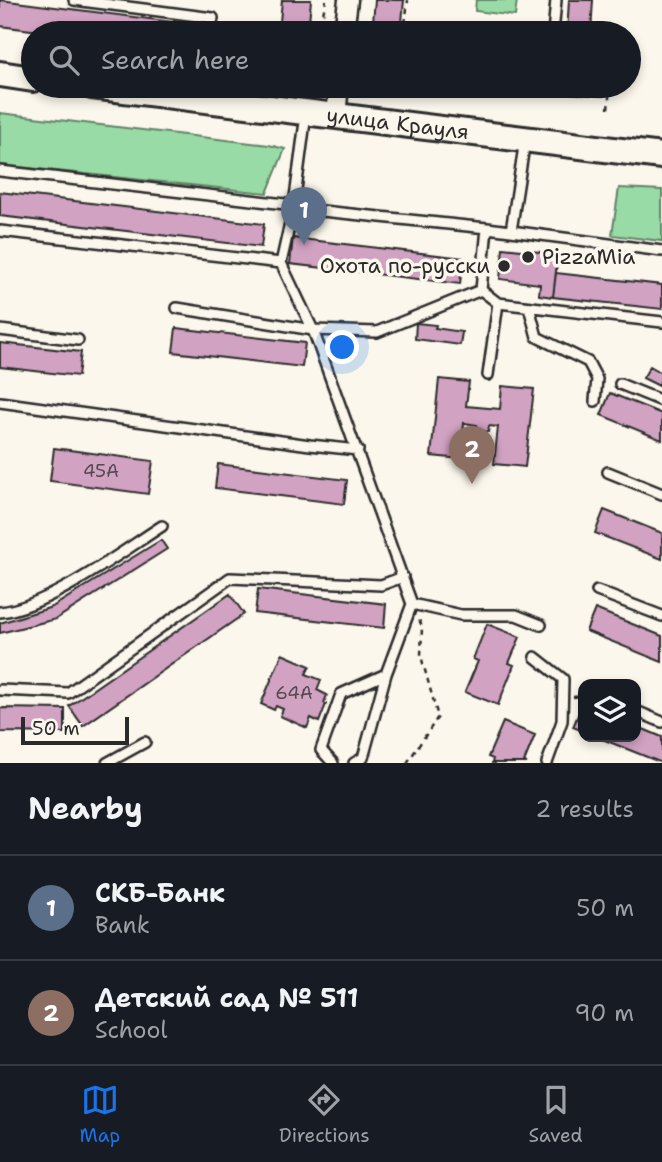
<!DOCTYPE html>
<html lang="en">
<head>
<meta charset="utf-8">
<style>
	:root { --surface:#171b24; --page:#20242c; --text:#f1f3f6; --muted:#9ea1a6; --line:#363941; --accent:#1a73e8 }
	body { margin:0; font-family:"Shantell Sans",sans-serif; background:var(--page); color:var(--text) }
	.controls { position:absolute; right:21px; bottom:21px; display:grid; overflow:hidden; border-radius:14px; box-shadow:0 4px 10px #0003 }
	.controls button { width:63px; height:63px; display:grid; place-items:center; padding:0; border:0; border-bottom:2px solid var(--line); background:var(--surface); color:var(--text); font:35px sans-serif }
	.scale { position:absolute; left:21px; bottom:18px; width:108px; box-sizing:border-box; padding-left:7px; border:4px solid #2b2b2b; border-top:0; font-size:19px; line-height:24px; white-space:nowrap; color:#2b2b2b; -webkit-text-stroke:5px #fbf7ec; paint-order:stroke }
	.you { position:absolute; left:343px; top:348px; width:24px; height:24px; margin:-18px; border:5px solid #fff; border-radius:50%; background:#1a73e8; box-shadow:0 0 0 10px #1a73e833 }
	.badge { display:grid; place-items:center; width:46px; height:46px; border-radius:50%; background:var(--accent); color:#fff; font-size:23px; font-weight:700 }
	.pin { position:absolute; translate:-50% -58px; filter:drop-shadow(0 2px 4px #0008) }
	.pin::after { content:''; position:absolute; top:37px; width:24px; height:21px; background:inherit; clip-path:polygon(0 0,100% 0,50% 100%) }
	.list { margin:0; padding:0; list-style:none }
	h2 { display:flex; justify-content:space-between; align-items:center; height:91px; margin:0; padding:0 28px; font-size:30px }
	h2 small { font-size:23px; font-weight:400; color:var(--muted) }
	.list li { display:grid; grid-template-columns:46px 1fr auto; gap:21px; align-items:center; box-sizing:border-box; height:105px; padding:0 28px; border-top:2px solid var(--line) }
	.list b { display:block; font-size:26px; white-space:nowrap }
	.list p { margin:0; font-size:23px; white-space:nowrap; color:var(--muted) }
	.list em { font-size:23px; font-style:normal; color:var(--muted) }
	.icon { flex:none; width:38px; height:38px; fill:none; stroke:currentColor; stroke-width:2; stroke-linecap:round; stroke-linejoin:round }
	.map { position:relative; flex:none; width:662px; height:763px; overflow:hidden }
	.search { position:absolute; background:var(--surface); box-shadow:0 4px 10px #0003; left:21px; right:21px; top:21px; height:77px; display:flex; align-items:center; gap:18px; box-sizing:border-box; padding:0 24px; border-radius:38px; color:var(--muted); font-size:26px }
	.sheet { height:301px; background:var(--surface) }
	nav { display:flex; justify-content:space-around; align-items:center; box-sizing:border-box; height:98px; border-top:2px solid var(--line); background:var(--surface); font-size:19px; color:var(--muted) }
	nav a { display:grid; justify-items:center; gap:4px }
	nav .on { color:var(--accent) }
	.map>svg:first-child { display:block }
	.green { fill:#99dba6; stroke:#628368; stroke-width:2 }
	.building { fill:#d1a2c2; stroke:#2b2b2b; stroke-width:2 }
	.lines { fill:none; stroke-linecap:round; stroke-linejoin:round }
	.lane-casing { stroke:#2b2b2b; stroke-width:14 }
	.street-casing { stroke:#2b2b2b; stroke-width:23 }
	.secondary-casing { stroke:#2b2b2b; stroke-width:30 }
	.path { stroke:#2b2b2b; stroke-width:2.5; stroke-dasharray:5 5; stroke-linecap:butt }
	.lane { stroke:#fbf7ec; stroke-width:9 }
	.street { stroke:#fbf7ec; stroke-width:18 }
	.secondary { stroke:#fbf7ec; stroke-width:24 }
	.poi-dot { fill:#2b2b2b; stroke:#fbf7ec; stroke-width:2.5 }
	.labels { text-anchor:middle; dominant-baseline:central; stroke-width:7; stroke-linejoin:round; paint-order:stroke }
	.number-label { font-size:18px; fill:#544951 }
	.street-label { font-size:21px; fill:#2b2b2b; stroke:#fbf7ec }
	.poi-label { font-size:21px; fill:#2b2b2b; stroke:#fbf7ec; text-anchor:start }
</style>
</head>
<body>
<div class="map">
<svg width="662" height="763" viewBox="0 0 662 763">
	<rect width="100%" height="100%" fill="#fbf7ec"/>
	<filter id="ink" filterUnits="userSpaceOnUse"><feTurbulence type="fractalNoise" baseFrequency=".0143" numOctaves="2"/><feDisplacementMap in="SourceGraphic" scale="14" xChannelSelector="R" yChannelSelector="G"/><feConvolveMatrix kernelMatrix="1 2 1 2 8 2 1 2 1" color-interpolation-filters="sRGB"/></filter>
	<g filter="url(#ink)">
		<path class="green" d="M476,0H517L515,16L475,11Z
			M0,113L269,145L285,149L267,193L0,165Z
			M619,188L662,190V241L612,235Z"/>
		<path class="building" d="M0,0L189,24L187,33H55L0,26Z
			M282,0H311L308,33H279Z
			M375,0H404L401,33H372Z
			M569,0H593L591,33H567Z
			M560,86H604L603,96L559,92Z
			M0,192L264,224L261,247L0,216Z
			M293,238L463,258L460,284L290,264Z
			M503,248L558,254L553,297L539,295L540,284L500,279Z
			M556,273L662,285V309L553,297Z
			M416,323L436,325L435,328L462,332L460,345L415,339Z
			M176,328L305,343L302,367L173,352Z
			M0,343L81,352L78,376L0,367Z
			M650,366L662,373L659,386L643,378Z
			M439,379L469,382L466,406L500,409L502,386L534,389L525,467L494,464L498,427L489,426L488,432L476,431L477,425L464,423L461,459L431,456Z
			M610,393L662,414V440L601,415Z
			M54,448L153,461L148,494L50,481Z
			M218,464L347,480L344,504L215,488Z
			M604,510L662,533V559L595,533Z
			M161,540L167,549L56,619L0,633V623L52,607Z
			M258,589L386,604L384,628L255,613Z
			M230,594L244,614L83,726L69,706Z
			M595,609L662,636V662L586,631Z
			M487,624L520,637L509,663L514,665L498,705L465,692L478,661L473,659Z
			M282,654L310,666L306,674L321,680L317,690L327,695L324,703L326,704L319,722L311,718L307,728L280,716L283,709L276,706L274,710L261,704Z
			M582,705L583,706V731L573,727Z
			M0,708L65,709V733L0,732Z
			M503,722L535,735L524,762L527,763H492L493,759L488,757Z
			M636,726L662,737V763L597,737H636Z"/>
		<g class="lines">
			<defs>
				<path id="lane" d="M74,0L213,18L210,33
					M553,33L556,0
					M306,114L294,205L281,263L313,330L412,604L386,674L363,758L354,763
					M0,171L294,205L322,211L487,228
					M0,231L281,263
					M511,231L662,251
					M481,290L498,303L662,322
					M529,307L537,337L588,362L597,379L595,401
					M177,308L313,330L377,332L481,290L487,228L511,231L525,140
					M0,330L78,340
					M488,375L498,303
					M620,384L662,401
					M0,402L310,445L358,450
					M608,472L662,494
					M597,591L662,616
					M412,604L461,615H516L541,625
					M0,612C48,607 120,553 162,526
					M535,657L563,679L562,721L547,763
					M0,690L68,693L230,578L381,585L403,577
					M636,711L662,722
					M107,763L145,742
					M333,763L321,750L341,694L386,674"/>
				<path id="street" d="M344,33L348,0
					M336,115L339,86"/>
				<g id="secondary">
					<path d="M0,74L33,79"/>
					<path id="s1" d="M92,86L662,156"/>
				</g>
			</defs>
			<use href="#lane" class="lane-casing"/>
			<use href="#street" class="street-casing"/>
			<use href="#secondary" class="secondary-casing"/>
			<path class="path" d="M319,33L326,0
				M404,33L408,0
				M608,109L610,86
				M573,697L583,696
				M407,763L438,717L421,656L422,626L419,620"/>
			<use href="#lane" class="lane"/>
			<use href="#street" class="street"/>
			<use href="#secondary" class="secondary"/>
		</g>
	</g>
	<g class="poi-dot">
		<circle cx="528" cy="257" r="7"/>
		<circle cx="504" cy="266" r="7"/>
	</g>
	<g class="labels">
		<g class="number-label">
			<text x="101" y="471">45А</text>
			<text x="294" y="693">64А</text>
		</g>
		<g class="street-label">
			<text stroke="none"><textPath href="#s1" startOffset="308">улица Крауля</textPath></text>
		</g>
		<g class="poi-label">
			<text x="542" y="257">PizzaMia</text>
			<text x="490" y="266" text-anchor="end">Охота по-русски</text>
		</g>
	</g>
</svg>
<div class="controls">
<button><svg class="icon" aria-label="layers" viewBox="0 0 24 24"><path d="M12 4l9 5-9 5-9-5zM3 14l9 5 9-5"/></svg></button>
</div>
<div class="scale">50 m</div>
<div class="you"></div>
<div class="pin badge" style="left:304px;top:245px;background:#5c6f8a">1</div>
<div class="pin badge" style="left:472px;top:484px;background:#8d6e63">2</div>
<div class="search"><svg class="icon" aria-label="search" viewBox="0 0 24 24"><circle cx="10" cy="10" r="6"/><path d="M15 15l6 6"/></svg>Search here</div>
</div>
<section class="sheet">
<h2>Nearby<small>2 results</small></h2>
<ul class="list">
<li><span class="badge" style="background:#5c6f8a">1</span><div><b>СКБ-Банк</b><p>Bank</p></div><em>50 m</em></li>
<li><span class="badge" style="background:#8d6e63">2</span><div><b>Детский сад № 511</b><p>School</p></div><em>90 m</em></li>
</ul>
</section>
<nav>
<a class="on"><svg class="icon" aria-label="map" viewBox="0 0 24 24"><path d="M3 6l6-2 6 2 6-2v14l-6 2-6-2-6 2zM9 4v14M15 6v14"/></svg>Map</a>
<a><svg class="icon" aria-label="directions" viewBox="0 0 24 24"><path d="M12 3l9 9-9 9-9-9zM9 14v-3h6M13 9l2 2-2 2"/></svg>Directions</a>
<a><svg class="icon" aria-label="saved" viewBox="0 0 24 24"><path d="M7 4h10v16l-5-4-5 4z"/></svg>Saved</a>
</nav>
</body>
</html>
